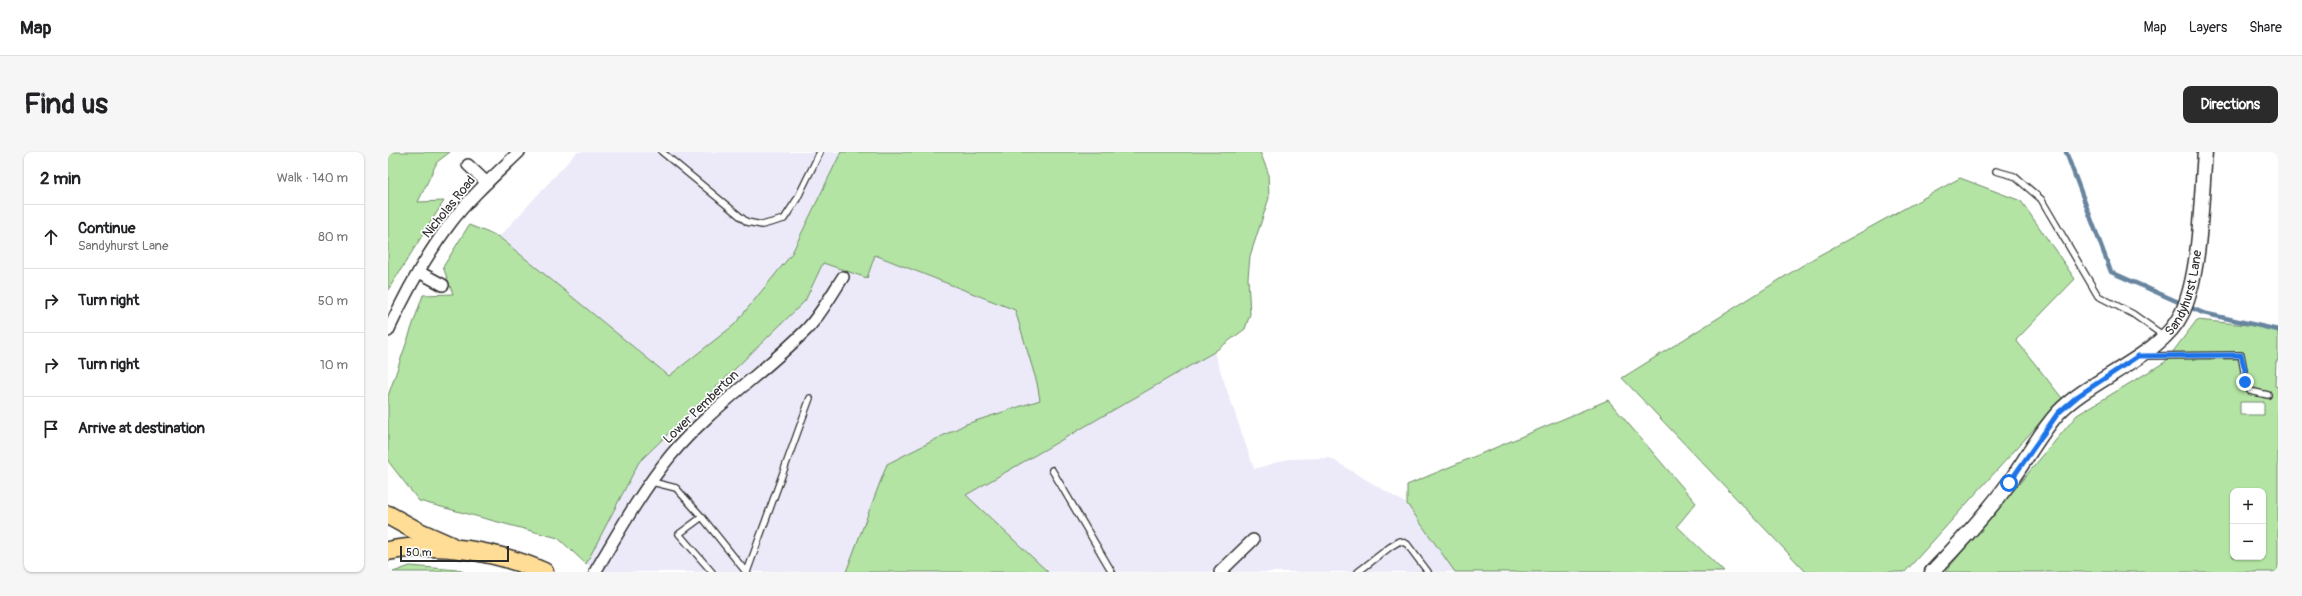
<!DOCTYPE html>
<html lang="en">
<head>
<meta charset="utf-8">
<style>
	:root { --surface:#fff; --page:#f6f6f6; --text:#202124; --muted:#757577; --line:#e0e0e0; --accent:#2b2b2b }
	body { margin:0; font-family:Pangolin,sans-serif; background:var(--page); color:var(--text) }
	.controls { position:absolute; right:12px; bottom:12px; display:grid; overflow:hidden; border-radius:8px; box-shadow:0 1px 3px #0004 }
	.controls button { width:36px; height:36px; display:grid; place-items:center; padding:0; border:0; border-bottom:1px solid var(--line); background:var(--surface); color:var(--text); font:20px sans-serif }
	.scale { position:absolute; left:12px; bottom:10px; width:109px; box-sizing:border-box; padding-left:4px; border:2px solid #2b2b2b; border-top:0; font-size:11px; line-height:14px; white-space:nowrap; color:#2b2b2b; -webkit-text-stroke:3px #fff; paint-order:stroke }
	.stop { position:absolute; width:12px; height:12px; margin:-9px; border:3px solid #1a73e8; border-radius:50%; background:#fff }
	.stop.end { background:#1a73e8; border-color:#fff; box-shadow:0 1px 4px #0008 }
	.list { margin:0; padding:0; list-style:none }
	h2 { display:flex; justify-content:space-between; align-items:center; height:52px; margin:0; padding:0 16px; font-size:17px }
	h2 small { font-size:13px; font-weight:400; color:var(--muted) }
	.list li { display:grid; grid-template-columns:26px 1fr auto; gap:12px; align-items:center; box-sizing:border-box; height:64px; padding:0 16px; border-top:1px solid var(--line) }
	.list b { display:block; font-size:15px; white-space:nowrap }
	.list p { margin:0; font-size:13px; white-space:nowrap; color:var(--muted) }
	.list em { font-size:13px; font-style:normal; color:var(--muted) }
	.icon { flex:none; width:22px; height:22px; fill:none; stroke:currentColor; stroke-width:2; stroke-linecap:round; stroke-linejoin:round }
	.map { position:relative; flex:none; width:1890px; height:420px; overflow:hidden; border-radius:8px }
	header { display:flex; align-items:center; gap:24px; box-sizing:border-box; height:56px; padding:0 20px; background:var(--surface); border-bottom:1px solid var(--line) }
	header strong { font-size:19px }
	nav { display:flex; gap:22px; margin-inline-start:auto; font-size:14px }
	.intro { display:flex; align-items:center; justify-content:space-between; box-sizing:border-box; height:96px; padding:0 24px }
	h1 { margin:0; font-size:28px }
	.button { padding:10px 18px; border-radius:8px; background:var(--accent); color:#fff; font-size:14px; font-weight:700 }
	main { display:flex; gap:24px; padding:0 24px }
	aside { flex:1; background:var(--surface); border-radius:8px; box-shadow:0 1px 3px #0004 }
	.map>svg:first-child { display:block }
	.built { fill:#eceaf9 }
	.green { fill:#b3e4a4; stroke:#6f8868; fill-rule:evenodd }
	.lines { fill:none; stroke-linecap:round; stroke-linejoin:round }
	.stream { stroke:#68859f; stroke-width:4.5 }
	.service-casing { stroke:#2b2b2b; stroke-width:8 }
	.minor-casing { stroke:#2b2b2b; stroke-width:14 }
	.tertiary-casing { stroke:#2b2b2b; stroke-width:17 }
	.primary-casing { stroke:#2b2b2b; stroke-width:21 }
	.service { stroke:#fff; stroke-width:5.5 }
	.minor { stroke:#fff; stroke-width:11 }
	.tertiary { stroke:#fff; stroke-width:14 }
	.primary { stroke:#ffdd96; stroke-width:18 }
	.route { stroke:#1a73e8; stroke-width:5 }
	.labels { text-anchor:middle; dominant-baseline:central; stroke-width:3.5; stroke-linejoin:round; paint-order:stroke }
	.street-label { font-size:13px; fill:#2b2b2b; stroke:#fff }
</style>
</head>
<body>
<header>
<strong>Map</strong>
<nav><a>Map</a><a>Layers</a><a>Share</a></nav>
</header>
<div class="intro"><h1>Find us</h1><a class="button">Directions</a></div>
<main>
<aside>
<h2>2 min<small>Walk · 140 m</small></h2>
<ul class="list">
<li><svg class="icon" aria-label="ahead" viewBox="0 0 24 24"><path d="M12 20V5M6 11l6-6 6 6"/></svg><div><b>Continue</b><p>Sandyhurst Lane</p></div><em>80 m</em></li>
<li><svg class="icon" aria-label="right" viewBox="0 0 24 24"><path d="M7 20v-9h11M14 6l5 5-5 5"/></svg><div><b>Turn right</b></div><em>50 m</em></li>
<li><svg class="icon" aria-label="right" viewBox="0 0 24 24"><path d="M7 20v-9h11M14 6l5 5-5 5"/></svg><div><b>Turn right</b></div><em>10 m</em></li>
<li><svg class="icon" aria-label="arrive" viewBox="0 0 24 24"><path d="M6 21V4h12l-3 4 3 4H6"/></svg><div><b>Arrive at destination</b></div></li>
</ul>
</aside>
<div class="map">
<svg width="1890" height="420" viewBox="0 0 1890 420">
	<rect width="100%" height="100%" fill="#fff"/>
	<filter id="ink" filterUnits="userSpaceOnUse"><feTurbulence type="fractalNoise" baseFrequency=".025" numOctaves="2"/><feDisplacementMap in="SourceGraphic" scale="8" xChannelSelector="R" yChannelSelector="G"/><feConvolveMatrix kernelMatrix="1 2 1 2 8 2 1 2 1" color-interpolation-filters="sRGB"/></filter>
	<g filter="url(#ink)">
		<path class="built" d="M189,0H453L403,103L346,173L281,224L111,85Z
			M487,103L627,158L649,231L652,248L578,272L499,312L458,420H211L198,412L251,310L417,149L435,111L479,126Z
			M826,200L866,317L900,307L942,306L1019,352L1067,420H658L575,345Z"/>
		<path class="green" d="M0,0H62L49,10L30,50L56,49L0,138Z
			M453,0H872L880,20L881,46L862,104L860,126L862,162L857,177L826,200L578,343L660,420H458L499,312L578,272L652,248L649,231L627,158L487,103L479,126L435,111L417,149L251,310L198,412L170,386L31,349L0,309V244L35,143L65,142L55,115L81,73L111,85L281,224L346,173L403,103Z
			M1572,26L1633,49L1687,127L1628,188L1674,246L1517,420H1418L1234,226L1428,105Z
			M1809,168L1890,176V209H1888L1887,234L1890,235V420H1557L1689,263L1777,210ZM1852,250H1876V263H1852ZM1845,339H1875V405H1845Z
			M1220,248L1308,351L1289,374L1336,420H1067L1019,352V333Z
			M22,414L70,418L76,420H5Z"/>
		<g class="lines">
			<path class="stream" d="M1678,0L1723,120L1815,161L1890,178"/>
			<defs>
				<path id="service" d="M274,0L359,70L374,73L396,67L409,47L432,0
					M1608,19L1626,24L1653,47L1710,144L1745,162L1776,184
					M1759,204L1853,203C1856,215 1856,228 1862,239L1880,243
					M664,318L724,420
					M264,330L288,336L314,365L358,420
					M314,365L291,382L324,420
					M359,420L422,246
					M970,420L1002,395L1012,389L1019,392L1040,420"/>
				<path id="minor" d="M80,13L99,31
					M31,120L55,133
					M0,179C17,142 37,105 61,73C81,46 107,23 131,0
					M207,420C230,381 254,338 283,303C323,255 376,221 419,177C433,162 444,142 455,125
					M832,420L865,388"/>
				<g id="tertiary">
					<path id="s1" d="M1544,420C1571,392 1598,362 1621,331C1638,308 1651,282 1670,261C1703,226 1774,204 1794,161C1813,121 1813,46 1817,0"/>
				</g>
				<path id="primary" d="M0,363L29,379L63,394
					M0,399C50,389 109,399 156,420"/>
			</defs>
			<use href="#service" class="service-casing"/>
			<use href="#minor" class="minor-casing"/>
			<use href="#tertiary" class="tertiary-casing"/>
			<use href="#primary" class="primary-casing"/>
			<use href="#service" class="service"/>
			<use href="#minor" class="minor"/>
			<use href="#tertiary" class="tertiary"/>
			<use href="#primary" class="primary"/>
		</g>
	</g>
	<g class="lines" filter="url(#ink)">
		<path class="route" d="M1621,331L1670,261L1690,244L1750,204L1853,203L1857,218V230"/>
	</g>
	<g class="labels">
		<g class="street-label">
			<text transform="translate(61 55) rotate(-51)">Nicholas Road</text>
			<text stroke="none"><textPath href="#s1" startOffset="384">Sandyhurst Lane</textPath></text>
			<text transform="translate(313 255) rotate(-44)">Lower Pemberton</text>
		</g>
	</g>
</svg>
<div class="controls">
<button>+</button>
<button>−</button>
</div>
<div class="scale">50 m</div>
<div class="stop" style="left:1621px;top:331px"></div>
<div class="stop end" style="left:1857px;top:230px"></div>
</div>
</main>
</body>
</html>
